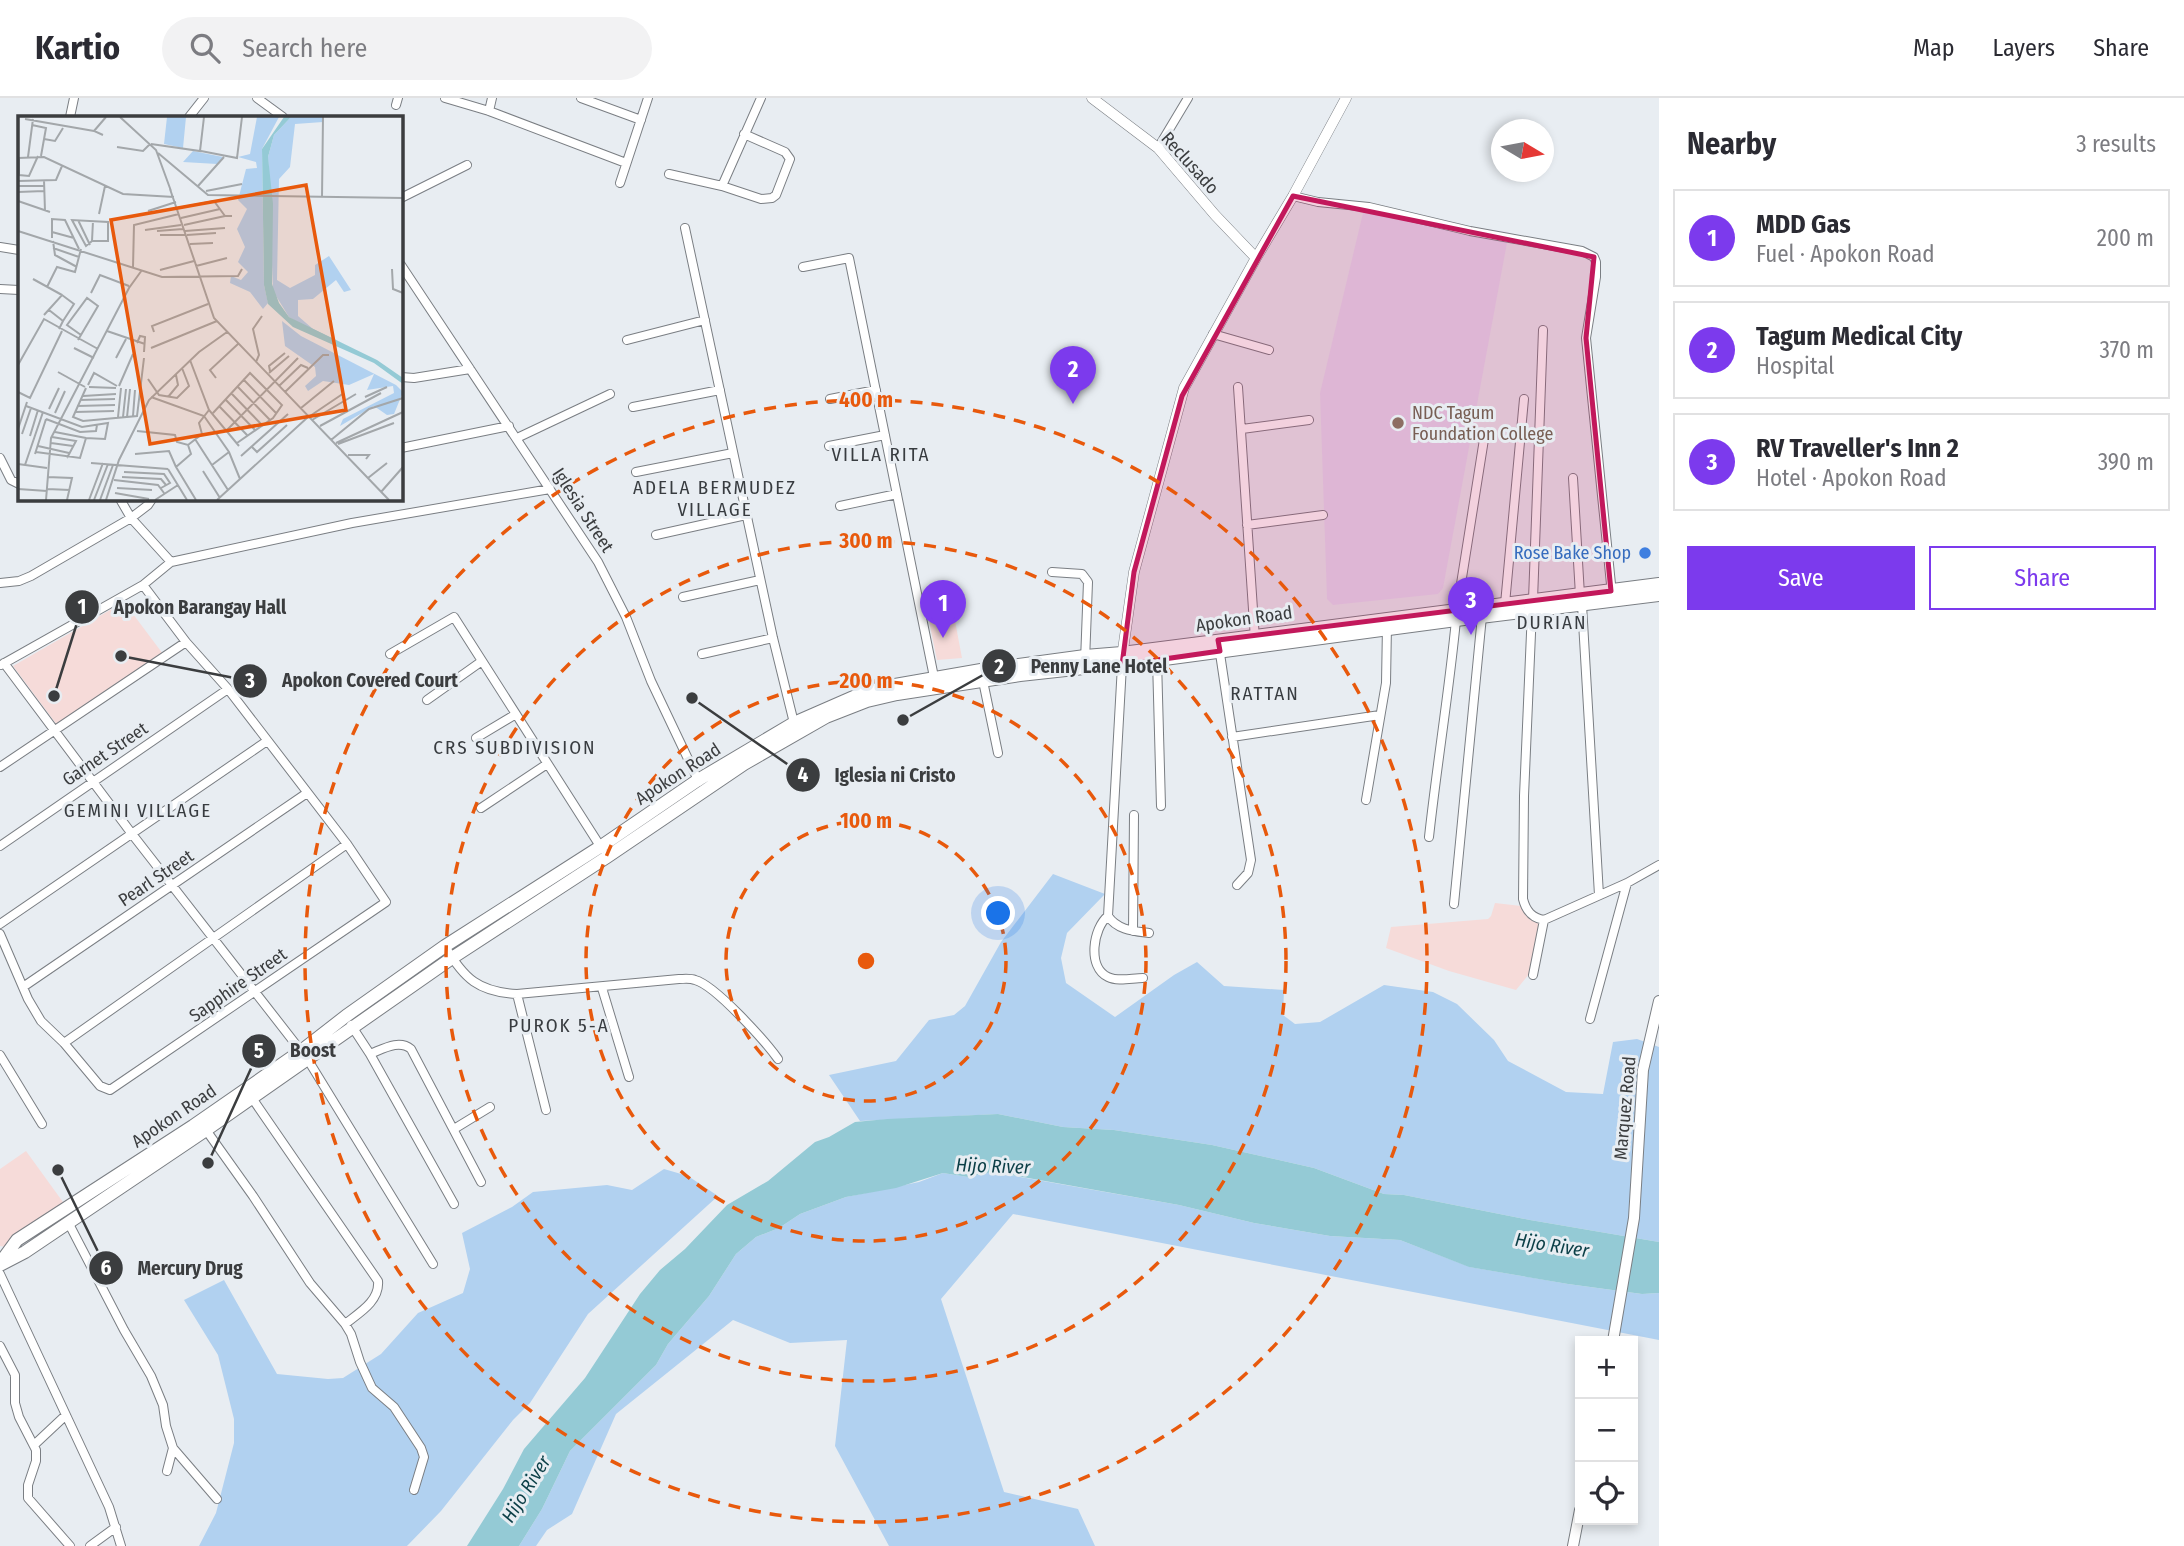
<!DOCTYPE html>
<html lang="en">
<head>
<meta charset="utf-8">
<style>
	:root { --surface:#fff; --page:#f2f2f3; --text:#2b2b33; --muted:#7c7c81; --line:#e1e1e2; --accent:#7c3aed }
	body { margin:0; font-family:"Fira Sans Condensed",sans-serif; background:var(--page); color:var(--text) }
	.controls { position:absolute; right:21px; bottom:21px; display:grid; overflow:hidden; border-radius:0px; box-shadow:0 4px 10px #0003 }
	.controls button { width:63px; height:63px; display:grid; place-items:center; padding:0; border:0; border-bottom:2px solid var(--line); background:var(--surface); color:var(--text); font:35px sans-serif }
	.compass { position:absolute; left:1491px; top:21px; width:63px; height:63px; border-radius:50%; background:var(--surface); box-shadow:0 4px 10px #0003; rotate:100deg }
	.you { position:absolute; left:999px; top:816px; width:24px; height:24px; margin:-18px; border:5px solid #fff; border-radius:50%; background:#1a73e8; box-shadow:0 0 0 10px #1a73e833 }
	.badge { display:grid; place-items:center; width:46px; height:46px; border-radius:50%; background:var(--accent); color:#fff; font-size:23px; font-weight:700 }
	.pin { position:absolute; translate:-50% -58px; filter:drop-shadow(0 2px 4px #0008) }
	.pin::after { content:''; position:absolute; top:37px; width:24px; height:21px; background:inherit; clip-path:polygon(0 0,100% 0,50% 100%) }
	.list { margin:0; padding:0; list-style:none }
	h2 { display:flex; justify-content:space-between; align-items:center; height:91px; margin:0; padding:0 28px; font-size:30px }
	h2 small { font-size:23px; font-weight:400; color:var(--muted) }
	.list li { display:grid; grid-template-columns:46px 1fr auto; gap:21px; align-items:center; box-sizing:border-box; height:98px; margin:0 14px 14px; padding:0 14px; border:2px solid var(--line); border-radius:0px }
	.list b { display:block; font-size:26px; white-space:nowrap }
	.list p { margin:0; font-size:23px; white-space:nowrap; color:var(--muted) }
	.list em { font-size:23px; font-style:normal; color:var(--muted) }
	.actions { display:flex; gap:14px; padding:21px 28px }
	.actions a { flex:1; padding:16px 0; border:2px solid var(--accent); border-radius:0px; text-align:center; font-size:24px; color:var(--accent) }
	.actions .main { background:var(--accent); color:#fff }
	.icon { flex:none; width:38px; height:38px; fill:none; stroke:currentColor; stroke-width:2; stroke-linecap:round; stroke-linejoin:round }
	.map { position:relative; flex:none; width:1659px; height:1448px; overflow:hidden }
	header { display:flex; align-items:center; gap:42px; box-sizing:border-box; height:98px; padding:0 35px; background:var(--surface); border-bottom:2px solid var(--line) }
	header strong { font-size:33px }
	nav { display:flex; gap:38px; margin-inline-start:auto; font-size:24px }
	.search { width:490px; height:63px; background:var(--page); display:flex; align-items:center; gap:18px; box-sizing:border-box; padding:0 24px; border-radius:38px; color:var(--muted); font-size:26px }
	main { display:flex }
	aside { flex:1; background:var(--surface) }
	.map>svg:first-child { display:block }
	.commercial { fill:#f6dbd9 }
	.education { fill:#e5def4 }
	.green { fill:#b1d1f0 }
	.water { fill:#94cad5 }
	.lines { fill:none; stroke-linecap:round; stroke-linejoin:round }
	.minor-casing { stroke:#7a7e83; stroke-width:10 }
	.tertiary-casing { stroke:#7a7e83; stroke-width:11 }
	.secondary-casing { stroke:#7a7e83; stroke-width:12 }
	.trunk-casing { stroke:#7a7e83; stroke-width:14 }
	.minor { stroke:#fff; stroke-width:8 }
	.tertiary { stroke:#fff; stroke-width:10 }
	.secondary { stroke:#fff; stroke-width:10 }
	.trunk { stroke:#fff; stroke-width:12 }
	.marked { fill:#c2185b; fill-opacity:0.2; stroke:#c2185b; stroke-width:5; stroke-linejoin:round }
	.ring { fill:none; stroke:#e8590c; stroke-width:3.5; stroke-dasharray:12 9 }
	.education-dot { fill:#8d6e63; stroke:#e8edf2; stroke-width:2.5 }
	.shop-dot { fill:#3f7fe0; stroke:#e8edf2; stroke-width:2.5 }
	.labels { text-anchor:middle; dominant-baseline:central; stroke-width:6; stroke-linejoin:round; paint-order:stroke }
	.street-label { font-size:18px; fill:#3b3d3f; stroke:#e8edf2 }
	.education-label { font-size:18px; fill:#785e54; stroke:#e8edf2; text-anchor:start }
	.shop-label { font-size:18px; fill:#366cbe; stroke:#e8edf2; text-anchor:end }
	.neighbourhood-label { font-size:19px; letter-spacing:2px; fill:#383c40; stroke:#e8edf2 }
	.water-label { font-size:19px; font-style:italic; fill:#0c3f47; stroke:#e8edf2 }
	.inset-road { fill:none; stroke:#a3a7aa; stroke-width:2 }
	.view { fill:#e8590c; fill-opacity:0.15; stroke:#e8590c; stroke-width:3.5 }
	.inset-edge { fill:none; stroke:#3b3d3f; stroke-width:3.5 }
	.centre { fill:#e8590c; stroke:#e8edf2; stroke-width:3.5 }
	.ring-label { font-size:21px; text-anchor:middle; font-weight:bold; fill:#e8590c; stroke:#e8edf2; stroke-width:6; stroke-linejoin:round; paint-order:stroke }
	.leader { fill:none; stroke:#3b3d3f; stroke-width:2.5 }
	.callout-dot { fill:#3b3d3f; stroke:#e8edf2; stroke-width:2.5 }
	.mark-label { font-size:21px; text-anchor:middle; font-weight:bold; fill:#fff }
	.callout-label { font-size:19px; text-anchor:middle; font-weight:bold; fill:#3b3d3f; stroke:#e8edf2; stroke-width:6; stroke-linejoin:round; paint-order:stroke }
</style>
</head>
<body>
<header>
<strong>Kartio</strong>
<div class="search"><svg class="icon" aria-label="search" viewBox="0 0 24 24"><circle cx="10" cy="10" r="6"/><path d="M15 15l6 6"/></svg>Search here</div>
<nav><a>Map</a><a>Layers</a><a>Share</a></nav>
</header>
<main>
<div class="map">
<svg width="1659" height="1448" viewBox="0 0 1659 1448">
	<rect width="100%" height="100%" fill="#e8edf2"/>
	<path class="commercial" d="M124,504L163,556L57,627L13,568Z
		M952,507L962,560L937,562L927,513Z
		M1495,805L1521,808L1539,826L1530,875L1516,892L1449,873L1386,850L1391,829L1488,821L1491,818Z
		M26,1053L68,1111L11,1150L0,1148V1071Z"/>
	<path class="education" d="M1363,115L1509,134L1443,490L1438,496L1333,507L1327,501L1320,295Z"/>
	<path class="green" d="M1053,776L1105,796L1067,835L1061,860L1066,885L1115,919L1174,877L1197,864L1224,888L1284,892L1283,917L1295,926L1320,924L1384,887L1433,894L1457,906L1494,942L1508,963L1566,994L1603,996L1613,944L1637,941L1659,949V1144L1530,1122L1404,1097L1384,1096L1314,1070L1212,1047L1114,1032L1063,1029L998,1016L860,1023L829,977L896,963L929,922L954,917L965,908L1001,844Z
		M664,1071L688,1078L718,1098L588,1216L530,1305L513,1322L441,1413L407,1448H199L216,1415L234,1345V1321L218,1257L184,1202L224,1182L277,1276L328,1281L343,1280L381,1256L418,1215L463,1195L470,1171L462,1135L512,1109L533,1094L607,1087L632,1092Z
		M992,1074L1179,1107L1254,1125L1330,1138L1400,1142L1470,1169L1568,1186L1642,1196L1659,1195V1242L1013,1116L941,1201L1004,1394L1078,1411L1095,1448H889L835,1348L847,1242L790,1245L733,1222L616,1316L572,1416L547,1432L536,1448H519L542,1411L570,1353L656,1267L668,1246L709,1198L736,1156L756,1139L779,1130L800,1116L846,1099L919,1084L943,1075L968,1079Z"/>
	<path class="water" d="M998,1016L1063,1029L1114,1032L1212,1047L1314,1070L1384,1096L1404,1097L1530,1122L1659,1144V1195L1642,1196L1568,1186L1469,1169L1400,1142L1330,1138L1254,1125L1179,1107L1017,1078L992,1074L968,1079L943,1075L896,1090L846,1099L800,1116L779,1130L756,1139L736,1156L709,1198L668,1246L656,1267L570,1353L542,1411L519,1448H467L503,1391L524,1351L585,1280L640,1196L660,1172L685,1151L727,1107L768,1083L815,1044L829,1039L855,1024L887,1021Z"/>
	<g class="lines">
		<defs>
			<path id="minor" d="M257,0L283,19
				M445,0L489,13L626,65
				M581,0L641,22
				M396,7L398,0
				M489,13L492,0
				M70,19L74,0
				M189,19L204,0
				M1158,50L1188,0
				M669,76L722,88L761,101L772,100L776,97L790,61L785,54L744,36
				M620,85L648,0
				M722,88L761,0
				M1293,98L1318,104L1369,109L1470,133L1582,153L1594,159L1596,164V179L1586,240L1612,496
				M401,100L467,67
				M685,130L773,540L795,629
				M0,149L19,152
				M401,167L598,464L626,519L651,583L699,684
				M803,169L849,160L935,584
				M0,191L19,192
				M1213,236L1269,252
				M627,242L705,222
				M401,279L414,280L470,271
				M1238,289L1255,541
				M830,301L876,292
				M633,309L720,292
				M1242,331L1309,322
				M517,340L610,296
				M829,348L885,337
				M401,350L509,328
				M0,360L11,382L19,386
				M636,374L733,355
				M1573,380L1580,497
				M120,401L131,420L171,464
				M840,408L897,396
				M1247,427L1323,417
				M656,437L746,417
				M1052,474L1082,476L1088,484L1085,563
				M0,485L19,483L31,478L131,420L148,407L152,401
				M683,499L760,482
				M1533,502L1543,232
				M1505,506L1524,301
				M1582,507L1599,797
				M1457,511L1485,335
				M1532,512L1524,698L1523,801C1526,813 1532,820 1544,822
				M1219,549L1251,762L1248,775L1237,787
				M390,556L454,519L602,751
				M702,556L773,540
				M1157,562L1161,708
				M4,565L132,736L308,962L433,1166
				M1,567L143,487L171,464L352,425L550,391
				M1122,567L1108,818C1093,830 1087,869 1108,879C1118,884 1132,880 1143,880
				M983,583L998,655
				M427,602L482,563
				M1232,639L1380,617
				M476,640L516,616
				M0,669L186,544
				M1366,702L1386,585L1387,527
				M481,710L547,666
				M1429,739C1437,666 1449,594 1456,522
				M0,748L228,591
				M1454,806L1482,518
				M1108,818C1117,832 1134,833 1149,835
				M0,826L267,643
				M1133,833L1134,717
				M0,836L28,901L41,923L64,945L100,988L110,992L386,804L347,746L228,591L186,544L143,487
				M445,848C464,881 479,894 517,896L679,881C684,881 690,880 695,882C715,887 765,943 778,961
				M1533,877L1544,822L1627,785L1659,767
				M23,889L307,695
				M602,890L629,979
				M517,896L546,1012
				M1590,921L1627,785
				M351,927L370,956L454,1106
				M64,945L347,746
				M370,956C383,951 399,941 411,951L481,1084
				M0,957L42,1026
				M252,1000L378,1183C380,1203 359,1215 345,1226
				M454,1031L490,1009
				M206,1032L253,1098L310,1185L345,1226L351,1236L360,1264L372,1290L394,1309L421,1350L424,1359L414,1392
				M68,1124L124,1232L151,1278L163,1307L166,1328L173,1350L217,1401
				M0,1176L109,1409L121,1448
				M0,1248L15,1277V1305L19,1319L36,1352V1363L28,1387V1400L70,1448
				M34,1347L66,1317
				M167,1373L173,1350
				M90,1448L116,1429"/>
			<path id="tertiary" d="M1092,0L1158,50L1215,117L1256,160
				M1122,559L1134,474L1184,290L1256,160L1293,98L1346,0"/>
			<path id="secondary" d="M1613,1243L1634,1120L1643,972L1659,903
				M1573,1448L1580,1412"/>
			<path id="trunk" d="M0,1165L17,1142L193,1028L301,953L346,918L445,848L600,749L698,682L794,625L865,594L895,587L981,572L1085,558L1122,555L1659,486
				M0,1167L25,1154L206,1032L452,860L607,759L744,666L826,619L867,603L897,596L1020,577L1157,562L1456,522L1659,497"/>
		</defs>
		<use href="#minor" class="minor-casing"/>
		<use href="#tertiary" class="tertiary-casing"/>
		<use href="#secondary" class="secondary-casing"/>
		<use href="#trunk" class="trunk-casing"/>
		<use href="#minor" class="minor"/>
		<use href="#tertiary" class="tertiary"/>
		<use href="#secondary" class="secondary"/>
		<use href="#trunk" class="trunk"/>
	</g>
	<path class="marked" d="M1293,98L1594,159L1586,240L1611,493L1218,542L1220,553L1122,567L1134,474L1182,298Z"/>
	<g class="ring">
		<circle cx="866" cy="863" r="140"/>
		<circle cx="866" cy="863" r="280"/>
		<circle cx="866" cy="863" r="420"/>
		<circle cx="866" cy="863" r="561"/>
	</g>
	<circle class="education-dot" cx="1398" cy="325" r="7"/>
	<circle class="shop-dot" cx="1645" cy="455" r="7"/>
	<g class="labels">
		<g class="street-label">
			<text transform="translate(1190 65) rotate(48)">Reclusado</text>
			<text transform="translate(583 412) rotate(57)">Iglesia Street</text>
			<text transform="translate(1244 521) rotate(-8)">Apokon Road</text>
			<text transform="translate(105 656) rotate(-34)">Garnet Street</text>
			<text transform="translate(678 676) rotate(-33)">Apokon Road</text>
			<text transform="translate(156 780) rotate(-34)">Pearl Street</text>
			<text transform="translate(238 887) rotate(-35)">Sapphire Street</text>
			<text transform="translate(1625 1010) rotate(-85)">Marquez Road</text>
			<text transform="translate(174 1018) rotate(-34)">Apokon Road</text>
		</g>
		<g class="education-label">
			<text x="1412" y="315">NDC Tagum<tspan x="1412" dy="21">Foundation College</tspan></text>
		</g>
		<g class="shop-label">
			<text x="1631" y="455">Rose Bake Shop</text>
		</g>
		<g class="neighbourhood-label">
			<text x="881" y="356">VILLA RITA</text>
			<text x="715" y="389">ADELA BERMUDEZ<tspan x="715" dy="22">VILLAGE</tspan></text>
			<text x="1552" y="524">DURIAN</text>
			<text x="1265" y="595">RATTAN</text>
			<text x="515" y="649">CRS SUBDIVISION</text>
			<text x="138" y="712">GEMINI VILLAGE</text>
			<text x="559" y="927">PUROK 5-A</text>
		</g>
		<g class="water-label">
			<text transform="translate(993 1068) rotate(2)">Hijo River</text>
			<text transform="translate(1552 1147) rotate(9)">Hijo River</text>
			<text transform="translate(526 1391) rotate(-58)">Hijo River</text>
		</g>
	</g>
	<g transform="translate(18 18)">
		<rect width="385" height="385" fill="#e8edf2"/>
		<path d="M149,1H168L165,32L146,28ZM239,1H261L244,33L246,169L250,187L245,193L232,176L212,167L213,160L223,164L230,156L220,146L227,131L219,113L229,93L220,84L228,53L239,52L238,46L220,41L232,38ZM273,1H306L305,6L277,8L272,51L261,63L259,164L272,172L297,159V149L311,140L333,174L326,176L318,164L295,183L280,184V200L295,213L324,227L302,219L271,201L255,175L250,41L256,19ZM175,35L205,41L199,48L165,46ZM264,205L283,220L378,269L385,276L376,298L369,299L356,290L322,310L325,303L376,277L375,270L349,274L356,258L331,269L305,265L290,275L287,270L298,260L297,251L267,230Z" fill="#b1d1f0"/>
		<path d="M266,1H273L256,19L250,41L255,88L254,168L261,187L271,201L359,244L385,262V268L356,247L275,211L250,188L246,169L244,33Z" fill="#94cad5"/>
		<path class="inset-road" d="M102,1L138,34L153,75M7,3L76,15M14,9L28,12L23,40M85,19L76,15L88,1M26,23L37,25L45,12M133,28L182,35L186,1M99,31L125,35L132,28M183,35L219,42L224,1M140,37L190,79L385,82M10,41L15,3M0,42L26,41L105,78L156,81M1,42V59L11,60L20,40M26,64L27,95M0,65L38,64L44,50M0,70H26M180,70L206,41M152,73L196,202L371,384M188,75L224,68M0,76L26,75M304,81L305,1M0,85L32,96M196,85L207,100H214M160,92L196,85M130,95L158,86M81,98L87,70M163,102L202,93M60,104L72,129M166,109L207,100M127,114L163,109M0,115L144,161L220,160L224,153M139,115L165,113M167,115L207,112M34,116L56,122M142,119H167M169,119L198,117M34,122V103L47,104L61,133M35,125L37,139L59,151M74,125H90V106L54,104L68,130L74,125L75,105M172,128L195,127M35,132L61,141M178,150L209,142M115,151L116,109L161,98M374,153L375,173L385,177M142,154L176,145M15,163L44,179M29,171L39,151L57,156L63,133M73,177L82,159L111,170M31,194L45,205L41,213M26,199L44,179L56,188L45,205M89,215L127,228M136,216L134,210L190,188M60,224L80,190L69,182L49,209L63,219M119,227L122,220L127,221L126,236M56,232L76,242M133,232L199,205M98,242L108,223M172,244L191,294L221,330M238,246L241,239L235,213L244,200M0,249L26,203L80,233M252,255L251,250L267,237M40,256L67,271M251,257L271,240M198,262L192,254L220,228M130,263L141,279L159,282L171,270L164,252M225,263L258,297M70,269L76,257L99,270M101,270L115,238M219,270L252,304M261,270L283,249L290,252M71,271L98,272M68,272L55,301L65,305L119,300L126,242M0,276L12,282L44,215M267,276L305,239H311M213,277L244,309M65,280L98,278M133,281L186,300L211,336L222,363M150,281L160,269L158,259M347,281L369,271M207,283L237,314M62,284L97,283M8,290L64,311L90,307L87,323L68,322L62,342L18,336M59,290L97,289M201,290L229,319M283,292L316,265M31,293L41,272M57,296L96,295M37,297L47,275M195,297L232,257L264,289L255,302L219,327M115,300L117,274M292,300L326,277M100,301L103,272M105,301L108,273M109,301L112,273M28,303L62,316L78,315L79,309M294,304L338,278M302,310L363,277M0,313L9,286M209,314L280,242M119,315L157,319L159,326L170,329L184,318L181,307L191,294M37,316L68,322M4,318L13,292M12,320L20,294M34,321L58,325L49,342M177,323L210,374M313,324L351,293L385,282M33,327L55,330M318,327L385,296M320,328L376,307M170,329L173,338L158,351L178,384M20,330L51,337M233,330L239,336L269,309M17,338L28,303M117,338L151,335L158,351M330,339H351L348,343M223,340L270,298M73,347L150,353M0,348L29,352M7,349L25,296M194,349L211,336M150,353L169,384M185,355L202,382M106,356L146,358L152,367L143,372M29,361L54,362L49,384M104,361L143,363L148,369M350,362L369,347M96,364L140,369L146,377M99,372L134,374M0,373L29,375M29,373L52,374M363,376L385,351M97,377L131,383M28,384L33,322L111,172L124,154M71,384L85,347M76,384L90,348M82,384L95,349M88,384L101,344L131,284L181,236L209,216M137,384L160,369M199,384L290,301"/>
		<path class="view" d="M288,69L328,294L132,328L93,104Z"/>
		<rect width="385" height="385" class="inset-edge"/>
	</g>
	<circle cx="866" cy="863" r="10" class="centre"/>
	<g class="ring-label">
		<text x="866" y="309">400 m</text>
		<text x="866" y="450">300 m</text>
		<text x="866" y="590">200 m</text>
		<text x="866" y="730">100 m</text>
	</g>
	<path class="leader" d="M54 598L82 509M903 622L999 568M121 558L250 583M692 600L803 677M208 1065L259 953M58 1072L106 1170"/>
	<g class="callout-dot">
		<circle cx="54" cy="598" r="7"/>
		<circle cx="903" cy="622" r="7"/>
		<circle cx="121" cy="558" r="7"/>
		<circle cx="692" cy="600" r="7"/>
		<circle cx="208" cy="1065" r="7"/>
		<circle cx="58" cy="1072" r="7"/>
		<circle cx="82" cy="509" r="18"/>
		<circle cx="999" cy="568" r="18"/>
		<circle cx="250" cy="583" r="18"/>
		<circle cx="803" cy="677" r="18"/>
		<circle cx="259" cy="953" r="18"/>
		<circle cx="106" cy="1170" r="18"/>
	</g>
	<g class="mark-label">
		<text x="82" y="516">1</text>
		<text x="999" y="576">2</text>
		<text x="250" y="590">3</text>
		<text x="803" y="684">4</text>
		<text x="259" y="960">5</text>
		<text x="106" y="1177">6</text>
	</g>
	<g class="callout-label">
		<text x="200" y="516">Apokon Barangay Hall</text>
		<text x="1099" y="575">Penny Lane Hotel</text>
		<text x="370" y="589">Apokon Covered Court</text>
		<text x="895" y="684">Iglesia ni Cristo</text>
		<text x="313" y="959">Boost</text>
		<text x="190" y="1177">Mercury Drug</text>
	</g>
</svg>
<div class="controls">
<button>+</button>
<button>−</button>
<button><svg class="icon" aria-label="locate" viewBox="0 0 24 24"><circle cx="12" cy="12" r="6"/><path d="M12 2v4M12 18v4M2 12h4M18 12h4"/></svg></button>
</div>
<svg class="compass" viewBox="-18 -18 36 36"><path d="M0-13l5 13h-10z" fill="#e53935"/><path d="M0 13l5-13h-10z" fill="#7c7c81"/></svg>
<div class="you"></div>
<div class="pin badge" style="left:943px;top:540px">1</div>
<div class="pin badge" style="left:1073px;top:306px">2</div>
<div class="pin badge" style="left:1471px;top:537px">3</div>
</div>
<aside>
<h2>Nearby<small>3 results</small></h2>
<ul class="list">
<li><span class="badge">1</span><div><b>MDD Gas</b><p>Fuel · Apokon Road</p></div><em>200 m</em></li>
<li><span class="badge">2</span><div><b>Tagum Medical City</b><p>Hospital</p></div><em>370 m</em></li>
<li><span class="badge">3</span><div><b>RV Traveller's Inn 2</b><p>Hotel · Apokon Road</p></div><em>390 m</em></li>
</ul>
<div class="actions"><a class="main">Save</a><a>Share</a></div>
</aside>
</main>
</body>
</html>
